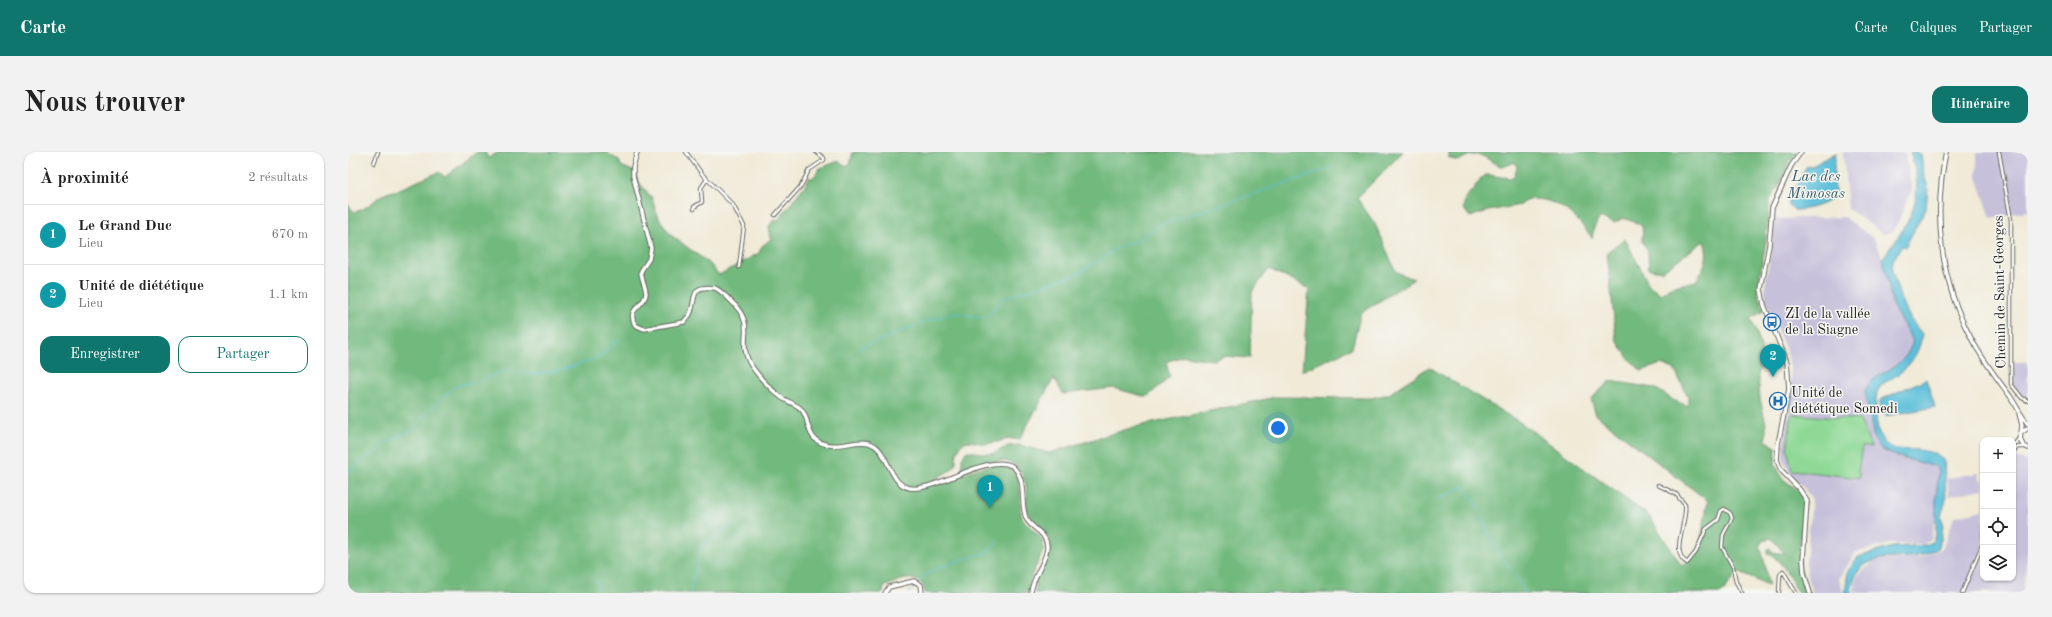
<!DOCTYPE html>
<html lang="fr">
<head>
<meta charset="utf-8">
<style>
	:root { --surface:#fff; --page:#f2f2f2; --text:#222; --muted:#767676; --line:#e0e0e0; --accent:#0f766e }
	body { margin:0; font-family:"Old Standard TT",serif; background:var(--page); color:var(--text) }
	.controls { position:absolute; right:12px; bottom:12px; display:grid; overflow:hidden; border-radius:8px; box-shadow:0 1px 3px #0004 }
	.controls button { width:36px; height:36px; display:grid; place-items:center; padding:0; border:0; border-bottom:1px solid var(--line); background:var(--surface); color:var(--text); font:20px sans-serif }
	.you { position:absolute; left:930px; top:276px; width:14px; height:14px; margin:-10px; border:3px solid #fff; border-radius:50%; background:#1a73e8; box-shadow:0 0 0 6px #1a73e833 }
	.badge { display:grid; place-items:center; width:26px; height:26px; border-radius:50%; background:var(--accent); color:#fff; font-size:13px; font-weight:700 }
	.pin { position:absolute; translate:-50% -33px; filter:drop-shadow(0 1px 2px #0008) }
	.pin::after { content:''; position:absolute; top:21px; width:14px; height:12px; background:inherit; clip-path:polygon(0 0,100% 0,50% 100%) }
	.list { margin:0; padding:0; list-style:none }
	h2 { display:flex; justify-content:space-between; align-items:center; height:52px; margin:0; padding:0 16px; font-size:17px }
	h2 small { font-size:13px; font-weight:400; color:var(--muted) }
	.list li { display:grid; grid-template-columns:26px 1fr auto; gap:12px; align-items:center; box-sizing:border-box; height:60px; padding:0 16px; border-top:1px solid var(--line) }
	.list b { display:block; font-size:15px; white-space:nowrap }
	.list p { margin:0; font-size:13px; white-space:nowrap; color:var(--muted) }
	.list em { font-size:13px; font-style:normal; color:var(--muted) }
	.actions { display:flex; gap:8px; padding:12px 16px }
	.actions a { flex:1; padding:9px 0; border:1px solid var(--accent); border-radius:12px; text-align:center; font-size:14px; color:var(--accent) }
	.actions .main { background:var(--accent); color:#fff }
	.icon { flex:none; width:22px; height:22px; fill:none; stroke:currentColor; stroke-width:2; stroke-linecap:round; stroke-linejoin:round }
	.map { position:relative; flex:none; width:1680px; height:441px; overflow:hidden; border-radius:12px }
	header { display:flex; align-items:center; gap:24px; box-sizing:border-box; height:56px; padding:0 20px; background:var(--accent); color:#fff }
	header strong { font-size:19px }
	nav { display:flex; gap:22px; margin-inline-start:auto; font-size:14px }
	.intro { display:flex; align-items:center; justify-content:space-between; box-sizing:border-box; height:96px; padding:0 24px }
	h1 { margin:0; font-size:28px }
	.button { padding:10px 18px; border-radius:12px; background:var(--accent); color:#fff; font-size:14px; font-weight:700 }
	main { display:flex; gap:24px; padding:0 24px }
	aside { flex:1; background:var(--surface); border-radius:12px; box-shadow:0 1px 3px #0004 }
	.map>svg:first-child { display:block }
	.industrial { fill:#c6c0da }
	.green { fill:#8ed995; stroke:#557a58 }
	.forest { fill:#72b97e; stroke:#476a4d }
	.water { fill:#5cc0da; stroke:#3c6e7b }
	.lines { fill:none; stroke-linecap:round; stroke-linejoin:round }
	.stream { stroke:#5cc0da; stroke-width:1 }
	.street-casing { stroke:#66645d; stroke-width:4.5 }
	.secondary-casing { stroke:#66645d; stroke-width:5.5 }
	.street { stroke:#fff; stroke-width:2.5 }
	.secondary { stroke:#fff; stroke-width:3.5 }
	.labels { text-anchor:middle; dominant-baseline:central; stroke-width:3; stroke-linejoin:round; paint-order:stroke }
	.street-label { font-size:14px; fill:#1c1c1c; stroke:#f6f6f2 }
	.poi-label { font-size:14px; fill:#1c1c1c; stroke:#f6f6f2; text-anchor:start }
	.water-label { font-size:15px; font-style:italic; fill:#365e68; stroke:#f6f6f2 }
</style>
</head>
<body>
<header>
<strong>Carte</strong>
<nav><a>Carte</a><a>Calques</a><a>Partager</a></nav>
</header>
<div class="intro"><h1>Nous trouver</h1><a class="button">Itinéraire</a></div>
<main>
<aside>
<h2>À proximité<small>2 résultats</small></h2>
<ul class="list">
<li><span class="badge" style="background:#0f9aa8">1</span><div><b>Le Grand Duc</b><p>Lieu</p></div><em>670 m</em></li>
<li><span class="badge" style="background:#0f9aa8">2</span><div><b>Unité de diététique</b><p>Lieu</p></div><em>1.1 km</em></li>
</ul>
<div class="actions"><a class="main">Enregistrer</a><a>Partager</a></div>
</aside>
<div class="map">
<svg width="1680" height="441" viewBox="0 0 1680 441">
	<rect width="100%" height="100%" fill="#f6f6f2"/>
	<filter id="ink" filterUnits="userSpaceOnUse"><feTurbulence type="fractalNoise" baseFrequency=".025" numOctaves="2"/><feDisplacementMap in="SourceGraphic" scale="8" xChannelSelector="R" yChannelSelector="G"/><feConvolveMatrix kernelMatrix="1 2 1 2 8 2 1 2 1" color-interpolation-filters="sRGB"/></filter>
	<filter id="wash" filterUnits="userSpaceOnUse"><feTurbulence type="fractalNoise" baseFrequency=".012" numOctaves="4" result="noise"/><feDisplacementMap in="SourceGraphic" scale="16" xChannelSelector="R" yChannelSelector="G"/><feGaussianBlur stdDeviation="0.9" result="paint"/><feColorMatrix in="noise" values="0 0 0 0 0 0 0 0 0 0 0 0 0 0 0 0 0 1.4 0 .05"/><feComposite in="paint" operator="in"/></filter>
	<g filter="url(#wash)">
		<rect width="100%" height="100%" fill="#f0ead7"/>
		<path class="industrial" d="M1495,0L1557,1L1564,37L1546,79L1535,82L1500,57Z
			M1629,0H1680V59L1643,66L1629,25Z
			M1496,65L1525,86L1535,106L1545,154L1565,189L1562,200L1556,208L1524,229L1519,235L1517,239L1521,268L1526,287L1534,298L1587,314L1596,323L1583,387L1575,392H1542L1508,400L1491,427L1495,441H1465L1461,432L1458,410L1464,347L1455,335L1443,324L1435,306V294L1439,276L1443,240V220L1439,201L1417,147L1418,127L1424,95L1426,67Z
			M1666,210H1680V247L1674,245L1665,232Z
			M1665,305L1680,309V396L1675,441H1506L1508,425L1527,409L1574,405L1595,396L1606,365L1635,358V426H1665Z
			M1631,321L1632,328H1635V337L1601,344L1599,326Z"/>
		<path class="green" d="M1444,262L1512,268L1523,295H1514L1510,319L1512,326L1444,318L1439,297Z"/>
		<path class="forest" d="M129,0H137L140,6L151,0H260L261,3L271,8L273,14L287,20L290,29L304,46L309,63L323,83L362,112L371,123L411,101L414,94L423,87L421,74L425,69L430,68L457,33L461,26H465L472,16L491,9L496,14L502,12L505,0H1055L1009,46L1027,72L1048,120L1066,127L1013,161L1004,196L954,219L961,137L921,117L904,140L902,206L876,204L865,208L836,204L818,210L822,225L799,245L765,236L715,242L706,226L671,288L660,286L650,290L637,292L621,289L616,290L609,299L608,311L603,318L587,327V333C608,327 661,295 670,328C674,339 671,351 673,362C676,375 695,380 696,397L683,425L679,441H576V435C565,420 551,429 536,435L535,441H0V52L6,60C23,57 30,40 47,39L91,20L97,25Z
			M1101,0H1449L1440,12L1434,28L1422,48L1417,95L1409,139L1416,159L1403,166L1411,188L1415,204L1410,224L1412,247L1418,272V289L1428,295L1427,312L1435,327L1451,339L1457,350L1452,389V415L1460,441H1451C1441,428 1436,408 1419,401V397L1422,396L1425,400L1437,402L1423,386L1415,388L1411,395C1418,405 1417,422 1421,434L1390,420L1374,441H687C688,436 688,430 689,426C693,416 704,403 703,392C701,377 683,375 680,361C677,352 680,343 678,334C670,295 639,311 614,320V306L619,299L640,302L647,301L660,294L671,293L701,301L786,275L928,245L1023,246L1041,242L1081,215L1173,271L1301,364L1334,414L1350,401L1360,349L1248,263L1243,247L1262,229L1307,236L1325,248L1340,254V244L1326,217L1313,212L1293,219L1280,206L1268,187L1259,100L1277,87L1301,133L1313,142L1322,135L1348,129C1356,114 1362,107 1356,89L1314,119L1301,117L1300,100L1294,88L1295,77L1292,72L1275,66L1266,71L1252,65L1246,76L1244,86C1227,63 1208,43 1177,48L1172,53L1140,59L1122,65L1115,56L1118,44L1124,39L1133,26L1138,23L1162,26L1166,24L1169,15L1166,10C1146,23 1144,1 1125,3C1120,3 1114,7 1110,9L1101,6Z"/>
		<path class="water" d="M1562,0H1570L1573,4L1576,24L1580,35L1578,56L1557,95L1554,94L1545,108L1544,119L1553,148L1563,168L1574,182C1572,197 1566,209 1554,219C1545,228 1529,230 1528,246C1525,327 1567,280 1596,309L1598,348L1593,364L1595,374L1593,388L1589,397C1584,399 1579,402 1574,403C1545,410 1507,397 1503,441H1497L1500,419L1510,405L1545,395L1579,393L1585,389L1588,381V344L1591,319L1587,314L1554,306L1534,298L1526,287L1517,239C1525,218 1557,220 1565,189L1545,155L1535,106C1555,77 1575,56 1567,18C1565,12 1565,6 1562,0Z
			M1488,1L1486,16L1487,43C1479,53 1459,58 1446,58L1440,52L1458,15L1464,14Z
			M1578,227L1587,255L1537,264L1532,255V248Z"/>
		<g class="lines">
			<path class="stream" d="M510,197L577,170L607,161L638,166L655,146L729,122L776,92L789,89L812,73L984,16
				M0,320L13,308L27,301L34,293L65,278L78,262L105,236L115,232L130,231L149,221L162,219L186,222L208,219L239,210L255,203L262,194L272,187
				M1090,347L1116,334C1132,352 1136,374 1147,394C1157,412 1169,420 1177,441
				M249,429L250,441
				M571,431L578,422L611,408L638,401L650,390
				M342,441L353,394L388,369
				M560,441L569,433"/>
		</g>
	</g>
	<g filter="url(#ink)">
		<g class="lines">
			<defs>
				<path id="street" d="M338,0L354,22L385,53L396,74L391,115
					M1651,0L1663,68V232L1674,246L1680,249
					M26,11L30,0
					M346,57V55L354,50L353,36L359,27
					M427,63L453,34L461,18L476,8V6L468,0
					M1665,294L1672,285
					M1665,299L1670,295H1677
					M1310,333L1328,342L1337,353C1340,370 1321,400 1339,411L1348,400L1358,377L1370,368L1373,359L1376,357L1382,361L1384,366L1375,383L1374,395L1385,415L1388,430L1394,441
					M1431,441L1432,423L1435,419L1448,441
					M1614,441L1635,391"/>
				<path id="secondary" d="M289,0L285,15V24L303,96L301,107L293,119C293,127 298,134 298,142C296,156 278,155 287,173L296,177L336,170C337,167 341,165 342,162C349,148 340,132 367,136C373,139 378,144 383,149C410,175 389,186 401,210C408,222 422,237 434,246C440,250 449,252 454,258C461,267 459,281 468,288C485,300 506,287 521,291C542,297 539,332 562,336C588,340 638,301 664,314C680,327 671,348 678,366C683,377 699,380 699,395C699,410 684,424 683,441
					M1453,0L1443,14L1424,56L1421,93L1413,137L1416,153L1439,210L1441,237L1430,292L1429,308L1433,318L1452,338L1459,349L1455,408L1456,421L1462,441
					M1598,0C1585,63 1592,129 1623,186C1634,207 1648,225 1662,244C1668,253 1673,264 1680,272
					M1671,261L1674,273L1673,281
					M1680,276L1673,281C1671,288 1673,293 1680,296
					M537,441L541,435L566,429L573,433L574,441"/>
			</defs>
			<use href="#street" class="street-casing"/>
			<use href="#secondary" class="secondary-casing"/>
			<use href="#street" class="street"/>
			<use href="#secondary" class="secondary"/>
		</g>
	</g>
	<defs>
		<symbol id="bus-ring" viewBox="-11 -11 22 22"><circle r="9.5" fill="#f6f6f2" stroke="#1f6fb2" stroke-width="1.5"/><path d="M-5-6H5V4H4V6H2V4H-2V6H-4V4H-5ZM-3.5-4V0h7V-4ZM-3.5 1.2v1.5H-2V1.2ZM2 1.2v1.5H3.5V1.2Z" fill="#1f6fb2"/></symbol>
		<symbol id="hospital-ring" viewBox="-11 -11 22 22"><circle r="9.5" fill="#f6f6f2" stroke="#1f6fb2" stroke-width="1.5"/><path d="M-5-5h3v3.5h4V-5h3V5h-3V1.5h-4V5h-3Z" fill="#1f6fb2"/></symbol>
	</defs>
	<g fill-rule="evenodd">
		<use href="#bus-ring" x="1414" y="160" width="20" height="20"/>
		<use href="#hospital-ring" x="1420" y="239" width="20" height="20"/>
	</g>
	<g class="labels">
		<g class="street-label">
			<text transform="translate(1652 140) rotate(-91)">Chemin de Saint-Georges</text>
		</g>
		<g class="poi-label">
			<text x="1437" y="162">ZI de la vallée<tspan x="1437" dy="16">de la Siagne</tspan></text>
			<text x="1443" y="241">Unité de<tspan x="1443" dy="16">diététique Somedi</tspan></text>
		</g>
		<g class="water-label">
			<text x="1468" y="25">Lac des<tspan x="1468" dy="17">Mimosas</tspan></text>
		</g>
	</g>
</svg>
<div class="controls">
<button>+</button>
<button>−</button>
<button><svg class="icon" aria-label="locate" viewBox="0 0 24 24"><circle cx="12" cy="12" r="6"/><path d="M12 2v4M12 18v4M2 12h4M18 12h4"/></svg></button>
<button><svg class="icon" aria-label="layers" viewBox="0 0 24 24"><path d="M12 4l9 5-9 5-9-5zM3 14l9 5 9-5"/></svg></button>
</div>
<div class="you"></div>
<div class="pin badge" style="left:642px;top:356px;background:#0f9aa8">1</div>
<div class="pin badge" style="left:1425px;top:225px;background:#0f9aa8">2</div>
</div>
</main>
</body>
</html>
